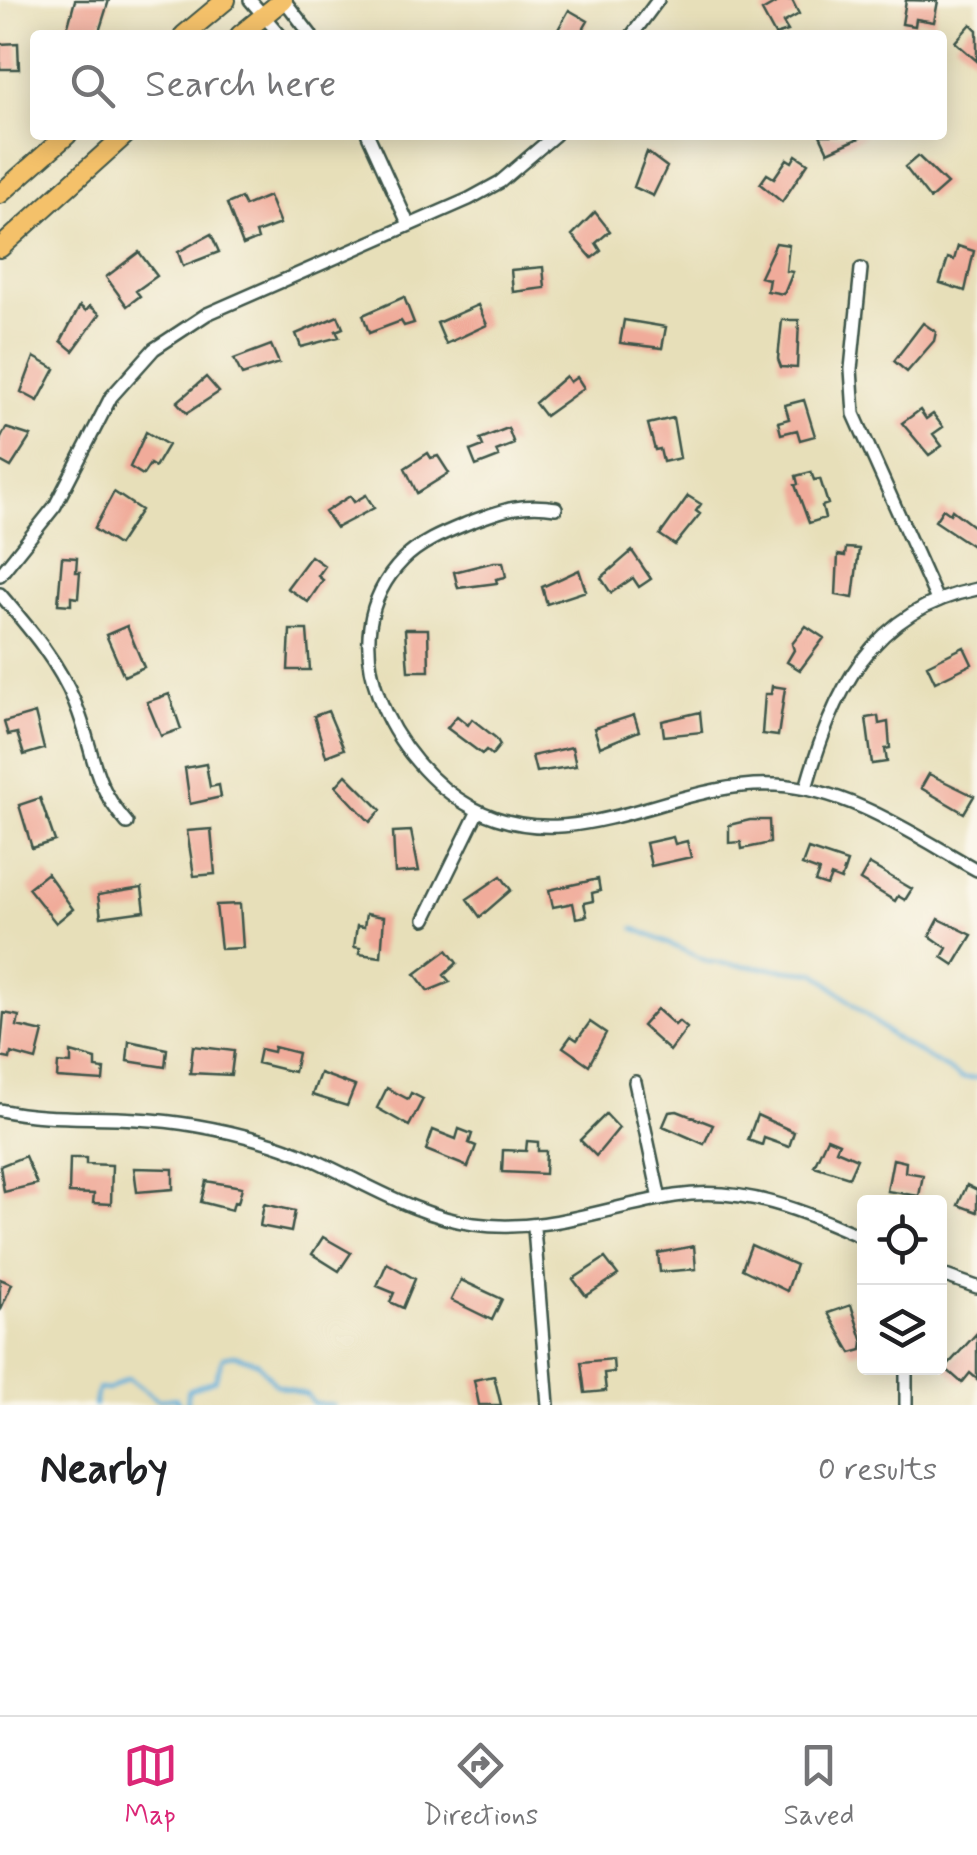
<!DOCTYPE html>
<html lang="en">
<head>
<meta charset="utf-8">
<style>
	:root { --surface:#fff; --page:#f2f2f2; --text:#202124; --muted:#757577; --line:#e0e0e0; --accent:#db2777 }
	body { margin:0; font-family:Mynerve,sans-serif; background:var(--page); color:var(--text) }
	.controls { position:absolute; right:30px; bottom:30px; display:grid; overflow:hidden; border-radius:10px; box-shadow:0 5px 25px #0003 }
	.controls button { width:90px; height:90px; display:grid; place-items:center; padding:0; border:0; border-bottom:2px solid var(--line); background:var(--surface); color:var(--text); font:50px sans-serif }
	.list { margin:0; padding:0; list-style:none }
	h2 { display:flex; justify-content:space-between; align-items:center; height:130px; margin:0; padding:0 40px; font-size:42px }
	h2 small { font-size:32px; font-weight:400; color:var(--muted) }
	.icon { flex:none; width:55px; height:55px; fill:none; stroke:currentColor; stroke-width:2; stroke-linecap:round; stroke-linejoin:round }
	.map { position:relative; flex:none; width:977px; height:1405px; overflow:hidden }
	.search { position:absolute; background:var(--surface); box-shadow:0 5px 25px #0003; left:30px; right:30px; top:30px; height:110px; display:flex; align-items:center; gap:25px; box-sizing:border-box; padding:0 35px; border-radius:10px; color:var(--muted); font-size:38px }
	.sheet { height:310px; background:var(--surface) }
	nav { display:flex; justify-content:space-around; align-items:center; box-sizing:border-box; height:140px; border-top:2px solid var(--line); background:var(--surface); font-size:28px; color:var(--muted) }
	nav a { display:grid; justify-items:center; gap:5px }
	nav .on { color:var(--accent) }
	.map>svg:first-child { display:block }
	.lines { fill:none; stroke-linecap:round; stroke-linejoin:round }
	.stream { stroke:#60afda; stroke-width:4 }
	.building { fill:#f0ab9a }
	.minor-casing { stroke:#3d5548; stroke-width:16 }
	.trunk-casing { stroke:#3d5548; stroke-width:22 }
	.minor { stroke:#fff; stroke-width:11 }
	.trunk { stroke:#f4c16b; stroke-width:18 }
</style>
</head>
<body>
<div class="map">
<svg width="977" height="1405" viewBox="0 0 977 1405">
	<rect width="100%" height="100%" fill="#fbf7ec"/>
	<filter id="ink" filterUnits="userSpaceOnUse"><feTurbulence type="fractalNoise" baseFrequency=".01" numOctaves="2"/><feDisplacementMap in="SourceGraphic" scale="20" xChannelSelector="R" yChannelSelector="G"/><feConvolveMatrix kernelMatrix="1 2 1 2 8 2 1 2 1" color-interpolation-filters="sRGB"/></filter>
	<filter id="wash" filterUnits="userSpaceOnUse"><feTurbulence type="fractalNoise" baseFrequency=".0048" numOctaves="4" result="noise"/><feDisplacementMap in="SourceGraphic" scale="40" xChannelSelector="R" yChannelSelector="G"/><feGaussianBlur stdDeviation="2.25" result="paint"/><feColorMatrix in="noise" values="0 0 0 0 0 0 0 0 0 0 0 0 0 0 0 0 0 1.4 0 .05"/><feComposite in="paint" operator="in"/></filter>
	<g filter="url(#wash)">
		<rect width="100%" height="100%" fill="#e7dfb9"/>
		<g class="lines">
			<path class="stream" d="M634,928L709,962L816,973L893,1037L962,1078H977
				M95,1405L98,1389L108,1390L128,1378L158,1400L176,1398L180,1405
				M187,1405L188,1390L215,1380L223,1357L234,1355L257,1362L276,1385L307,1395L313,1403L333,1405"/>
		</g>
		<g id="blocks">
			<path class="building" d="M75,0H109L98,35L67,30Z
				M781,0H792L799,14L783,23L788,31L775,35L762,11Z
				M906,0L938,1L934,22L916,19L915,26L902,24Z
				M569,10L588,21L580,35H555Z
				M971,24L977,30V61L955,42Z
				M18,43L19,69H0V44Z
				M820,135H866L828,152Z
				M647,152L667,167L653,196L634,187Z
				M796,155L808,163L782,202L760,184L767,174L774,178L787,159L792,162Z
				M918,156L947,184L930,199L905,167Z
				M269,196L280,224L256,233L258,239L243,245L227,204L241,198L245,206Z
				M595,212L610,231L596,243L601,251L592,258L572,235Z
				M211,234L219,252L183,266L178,252Z
				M776,243L789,245L786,271L793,272L784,294L767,291L769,279L760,277Z
				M958,246L974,251L965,291L940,283L948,258L954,260Z
				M139,252L157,276L136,291L140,296L127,306L106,277Z
				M543,267L545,288L513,292L511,270Z
				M404,297L414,323L404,326L401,321L369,333L363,315Z
				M478,305L487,325L446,344L437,323Z
				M80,306L86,311L90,306L100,314L73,351L61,341Z
				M338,316L343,328L336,331L339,337L301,347L296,334Z
				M624,320L666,327L662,348L620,343Z
				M782,320H799L797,368L781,367L778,359Z
				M923,323L936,332L934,341L907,372L894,361Z
				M271,345L279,363L242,375L234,359Z
				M34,357L55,369L38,401L21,392Z
				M566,376L570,382L577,377L584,388L545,416L535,403Z
				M206,377L219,392L187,413L177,402Z
				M804,400L815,436L800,440L797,430L781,434L778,422L789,419L785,405Z
				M920,410L926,419L933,414L943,427L933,434L942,446L929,455L902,423Z
				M673,418L680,458L663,462L660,449L655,450L648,424Z
				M6,428L31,436L11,467L0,461V440Z
				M508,428L514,444L496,451L499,457L476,466L470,451L483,446L480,439Z
				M146,432L168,445L155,467L150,464L143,475L130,467Z
				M428,453L431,458L438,456L449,473L417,493L405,468Z
				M811,472L814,480L820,479L828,504L822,506L825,518L809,523L795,485L798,484L796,476Z
				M114,492L141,510L118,545L94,529Z
				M366,495L374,508L336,528L325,512L350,496L354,502Z
				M688,496L701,504L696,511L700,514L675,545L660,535Z
				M943,509L950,514L952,510L977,529V549L935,521Z
				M846,548L859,549L853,598L836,595L838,555L845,556Z
				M632,551L651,579L639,587L633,578L611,593L601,578Z
				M311,556L325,566L318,576L323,580L308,602L287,588Z
				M62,557L77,558L76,572H80L78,598L71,597V605L58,604Z
				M494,562H503L506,577L496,579L497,583L458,588L454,572Z
				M579,570L586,591L547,604L542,587Z
				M127,626L144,667L124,676L106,635Z
				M806,626L824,638L800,670L787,662L794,650L792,644Z
				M405,629H428L429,671H408Z
				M290,630H307L310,670H288Z
				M964,647L972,664L935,682L927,665Z
				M772,686L785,688L778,736L762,734L765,694H771Z
				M169,694L181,729L161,736L147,702Z
				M328,711L344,749L326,756L314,716Z
				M700,712L702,732L664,736L662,721Z
				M35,713L44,749L24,755L17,733L8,735L4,722Z
				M634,715L639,731L600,747L594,728Z
				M457,716L468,725L472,719L496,738L500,745L492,755L486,750L482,754L447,728Z
				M878,716L879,724L888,722L890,748L885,749L887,762L872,764L866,718Z
				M572,747L576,766L536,772L532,756Z
				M206,764L210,787L219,785L221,797L190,804L185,768Z
				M929,774L974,796L964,813L921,788Z
				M346,775L381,810L370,822L336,786Z
				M40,798L55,841L32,848L19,805Z
				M750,820H769L770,843L742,849L741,842L729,843V825Z
				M211,829L215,874L194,876L187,831Z
				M411,831L419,871L395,873L393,832Z
				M673,837L675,844L687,841L691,857L651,866L646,843Z
				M808,849L847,862L841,880L831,876L827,886L815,882L819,871L802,865Z
				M869,864L912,889L905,900L898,896L895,901L860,880Z
				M47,873L73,909L56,923L28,888Z
				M501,876L511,890L480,917L467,899Z
				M598,879L600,891L592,893L593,901L584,903L587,916L576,918L573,903L553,907L549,890Z
				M142,888L145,911L101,917L98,895Z
				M240,904L243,948L221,949L216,905Z
				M366,914L384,917L381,957L359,954L360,948L354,947L357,926L364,927Z
				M939,919L972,935L954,965L942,957L947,948L930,936Z
				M447,950L457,963L444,975L450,982L428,991L415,974Z
				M657,1009L675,1025L679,1021L687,1028L670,1051L642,1026Z
				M4,1013L19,1016L17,1026L43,1032L36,1060L11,1053L10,1059L0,1057Z
				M590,1022L606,1033L589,1065L563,1047L571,1036L577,1040Z
				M129,1041L167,1049L165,1067L127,1061Z
				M193,1046L234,1051L231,1075L190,1073Z
				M274,1047L298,1053L294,1072L257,1063L260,1049L273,1052Z
				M71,1052L96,1059V1068L104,1069L103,1081L57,1078L58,1063L71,1064Z
				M320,1073L355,1086L347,1106L312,1095Z
				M387,1088L408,1099L411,1093L423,1099L409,1126L377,1108Z
				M677,1111L713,1125L704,1144L663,1126L669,1112Z
				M606,1114L619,1128L596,1156L580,1140Z
				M757,1115L794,1132L789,1147L764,1138L762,1145L748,1140Z
				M459,1129L472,1134L469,1143L476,1146L468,1167L426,1150L433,1130L456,1139Z
				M827,1138L839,1143L836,1150L857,1159L849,1177L814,1166Z
				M527,1141L538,1142V1151H546L545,1174L502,1172L503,1150L526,1151Z
				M25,1156L37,1184L4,1192L0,1166Z
				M70,1158H86V1164L112,1165L111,1204L93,1203L94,1194L69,1193Z
				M893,1159L906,1162L905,1172L923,1175L919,1196L887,1191Z
				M134,1168L173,1169V1189L137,1192Z
				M206,1181L242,1187L238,1203L234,1202L232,1210L201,1202Z
				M967,1185L977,1190V1212L958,1205Z
				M264,1204L295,1211L291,1232L260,1226Z
				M323,1237L351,1253L339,1271L312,1254Z
				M751,1245L796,1265L787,1291L742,1269Z
				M694,1246L696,1269L660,1272L658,1253Z
				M605,1258L618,1275L586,1296L573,1279Z
				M387,1263L415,1279L403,1308L390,1302L394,1293L377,1286Z
				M0,1279L12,1284L0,1311Z
				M461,1280L502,1299L492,1320L451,1300Z
				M851,1305L863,1342L862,1350L851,1353L828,1313Z
				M977,1333V1379L970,1373L962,1383L945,1368Z
				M613,1359L614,1372L604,1373L606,1391L585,1393L581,1362Z
				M494,1376L501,1405H479L474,1380Z"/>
		</g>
	</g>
	<g filter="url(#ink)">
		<use href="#blocks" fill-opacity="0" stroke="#3d5548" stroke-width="2.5"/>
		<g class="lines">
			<defs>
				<path id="minor" d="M250,0L280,35
					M284,0L311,35
					M632,35L658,0
					M368,135L408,223
					M861,269L851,369L854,414L937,600
					M556,508C522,502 500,511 468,523C444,533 421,542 403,560C326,638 392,764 473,808C574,862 673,779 776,785C850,789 914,835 977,870
					M0,575L55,506L111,397L154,349L207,314L469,199L500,182L555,135
					M0,594C29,628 58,661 75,703C95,751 90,781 127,823
					M806,788C833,693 870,610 977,589
					M425,919L478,811
					M635,1082L660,1199
					M0,1110C45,1120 90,1116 136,1119C180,1121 221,1129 263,1141C336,1161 399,1214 474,1224C546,1234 605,1207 675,1196C744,1185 803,1211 864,1238
					M534,1228L548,1405
					M940,1274L977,1287
					M906,1368V1405"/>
				<path id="trunk" d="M184,35L226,0
					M240,35L283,0
					M0,194L67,135
					M0,248L125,135"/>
			</defs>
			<use href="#minor" class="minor-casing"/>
			<use href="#trunk" class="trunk-casing"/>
			<use href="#minor" class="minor"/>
			<use href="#trunk" class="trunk"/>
		</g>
	</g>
</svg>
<div class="controls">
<button><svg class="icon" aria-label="locate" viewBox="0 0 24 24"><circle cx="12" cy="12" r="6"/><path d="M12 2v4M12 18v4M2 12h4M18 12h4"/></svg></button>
<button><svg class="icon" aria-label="layers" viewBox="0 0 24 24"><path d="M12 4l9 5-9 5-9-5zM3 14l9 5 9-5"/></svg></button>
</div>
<div class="search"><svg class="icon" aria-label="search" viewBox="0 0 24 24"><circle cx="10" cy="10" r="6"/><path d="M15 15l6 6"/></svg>Search here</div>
</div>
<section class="sheet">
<h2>Nearby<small>0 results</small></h2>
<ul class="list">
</ul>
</section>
<nav>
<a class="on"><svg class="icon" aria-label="map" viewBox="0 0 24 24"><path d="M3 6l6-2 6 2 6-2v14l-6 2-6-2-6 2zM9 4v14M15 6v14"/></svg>Map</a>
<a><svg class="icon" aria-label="directions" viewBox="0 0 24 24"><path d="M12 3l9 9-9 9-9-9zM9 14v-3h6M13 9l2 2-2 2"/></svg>Directions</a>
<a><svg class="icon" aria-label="saved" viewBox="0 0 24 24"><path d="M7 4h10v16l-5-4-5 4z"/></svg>Saved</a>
</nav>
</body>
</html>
